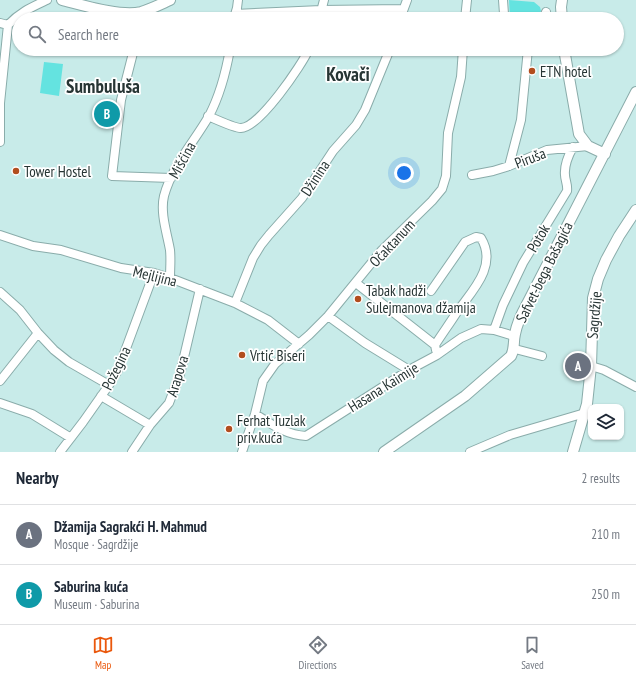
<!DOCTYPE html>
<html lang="en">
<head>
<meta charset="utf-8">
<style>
	:root { --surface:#fff; --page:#f6f6f7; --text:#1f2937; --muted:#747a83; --line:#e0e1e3; --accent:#ea580c }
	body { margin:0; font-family:"PT Sans Narrow",sans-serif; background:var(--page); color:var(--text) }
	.controls { position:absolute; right:12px; bottom:12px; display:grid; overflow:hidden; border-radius:8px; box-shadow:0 1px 3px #0004 }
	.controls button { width:36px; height:36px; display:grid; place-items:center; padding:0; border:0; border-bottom:1px solid var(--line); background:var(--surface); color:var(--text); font:20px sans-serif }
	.you { position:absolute; left:404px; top:173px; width:14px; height:14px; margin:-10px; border:3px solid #fff; border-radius:50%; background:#1a73e8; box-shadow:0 0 0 6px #1a73e833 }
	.badge { display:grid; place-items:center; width:26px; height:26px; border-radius:50%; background:var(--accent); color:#fff; font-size:13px; font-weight:700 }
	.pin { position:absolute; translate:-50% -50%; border:2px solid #fff; box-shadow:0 1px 4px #0006 }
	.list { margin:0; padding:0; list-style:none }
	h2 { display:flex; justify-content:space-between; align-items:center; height:52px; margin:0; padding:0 16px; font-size:17px }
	h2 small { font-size:13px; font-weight:400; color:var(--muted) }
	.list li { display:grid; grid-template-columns:26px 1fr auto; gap:12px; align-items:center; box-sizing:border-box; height:60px; padding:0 16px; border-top:1px solid var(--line) }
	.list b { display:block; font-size:15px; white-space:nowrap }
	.list p { margin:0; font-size:13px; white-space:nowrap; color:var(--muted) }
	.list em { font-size:13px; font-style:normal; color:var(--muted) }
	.icon { flex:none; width:22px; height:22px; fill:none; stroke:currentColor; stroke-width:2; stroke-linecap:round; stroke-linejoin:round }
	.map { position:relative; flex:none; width:636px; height:452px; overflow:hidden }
	.search { position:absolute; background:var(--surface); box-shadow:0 1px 3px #0004; left:12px; right:12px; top:12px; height:44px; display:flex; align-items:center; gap:10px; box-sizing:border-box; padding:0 14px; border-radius:22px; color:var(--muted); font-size:15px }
	.sheet { height:172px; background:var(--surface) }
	nav { display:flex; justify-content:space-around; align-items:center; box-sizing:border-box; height:56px; border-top:1px solid var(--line); background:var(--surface); font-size:11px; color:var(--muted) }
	nav a { display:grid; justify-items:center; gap:2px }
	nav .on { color:var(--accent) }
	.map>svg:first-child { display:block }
	.green { fill:#64e3e0 }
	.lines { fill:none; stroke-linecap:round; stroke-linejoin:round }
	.minor-casing { stroke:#8aacaa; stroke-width:10 }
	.tertiary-casing { stroke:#8aacaa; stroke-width:12 }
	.minor { stroke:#fff; stroke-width:8 }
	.tertiary { stroke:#fff; stroke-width:10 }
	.poi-dot { fill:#b24d1e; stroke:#fff; stroke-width:1.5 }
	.labels { text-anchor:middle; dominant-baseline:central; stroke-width:3.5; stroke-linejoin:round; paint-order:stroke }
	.poi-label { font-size:15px; fill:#273534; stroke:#fff; text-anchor:start }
	.street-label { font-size:15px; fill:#273534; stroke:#fff }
	.district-label { font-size:19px; font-weight:bold; fill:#273534; stroke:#fff }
</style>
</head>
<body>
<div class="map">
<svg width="636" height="452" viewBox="0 0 636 452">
	<rect width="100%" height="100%" fill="#c8ebe9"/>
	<path class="green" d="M509,0L534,2L540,7L541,11L536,19H510Z
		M355,10H378V19H354Z
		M44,62L63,64L59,96L40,93Z"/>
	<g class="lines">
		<defs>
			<path id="minor" d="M503,0L504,14L507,19
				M235,14L321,10L403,9
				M234,18L237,8L238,0
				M319,19L324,0
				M400,19L407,0
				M465,19L467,0
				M543,19L546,12
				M0,23L8,25
				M134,49L121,100L112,176L171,178
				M208,116C215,119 234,128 241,128C259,128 302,65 309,49
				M0,142V103L8,25C20,12 32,7 47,0
				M509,166L521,120L528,49
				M472,175L493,171L509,166L547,150L588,146
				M0,235L33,246L61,250L121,268L154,273L170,278L235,303L268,320L299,344
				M170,278C170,268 171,260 170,250C167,233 160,213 164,196C172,166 194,142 209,116C220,95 226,72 230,49
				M356,283L435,345L436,350
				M431,291L465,242L476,237L481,238C498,266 472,291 457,312C450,323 442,334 435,345
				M0,292L20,310L38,333L54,350L69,362L109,385
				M235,303L253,258L261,245L269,235L302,198L333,151L356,125L365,110L390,49
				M328,316L365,343L409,370
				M494,330L503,305L523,263L567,191C568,185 565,180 565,175C564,165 568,156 573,147
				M515,349L542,356
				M591,366L604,370L636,387
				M0,381L38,333
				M101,396L150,425
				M0,403L32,414L71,438
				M255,414C271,424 286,435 306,436L409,370L437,355L461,338L481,329L494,330L514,336
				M60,452L83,422L109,385L118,370L154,273
				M132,452L150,425L169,403L180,374L200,289
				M242,452L255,414L263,381L275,364L309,335L328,316L382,250L432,201L442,189L446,176L448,133L461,77L463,49
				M470,452L510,435L585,413"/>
			<path id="tertiary" d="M62,0C82,5 121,17 141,12C151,9 161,4 170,0
				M562,19L561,7L562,0
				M564,49L579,134L588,146L605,154
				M384,452L465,396L511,356C515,348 513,343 515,334C517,323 522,313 527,304L636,92
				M573,452L587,404L591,366L593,298L598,279L606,260L619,236L636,210"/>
		</defs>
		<use href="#minor" class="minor-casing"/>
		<use href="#tertiary" class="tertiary-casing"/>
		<use href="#minor" class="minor"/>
		<use href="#tertiary" class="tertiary"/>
	</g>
	<g class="poi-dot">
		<circle cx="532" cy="71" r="4"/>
		<circle cx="16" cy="171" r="4"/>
		<circle cx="358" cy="299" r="4"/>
		<circle cx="242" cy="355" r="4"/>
		<circle cx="229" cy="429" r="4"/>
	</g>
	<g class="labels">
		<g class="poi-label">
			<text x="540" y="71">ETN hotel</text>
			<text x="24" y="171">Tower Hostel</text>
			<text x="366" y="290">Tabak hadži<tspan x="366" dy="17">Sulejmanova džamija</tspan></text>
			<text x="250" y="355">Vrtić Biseri</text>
			<text x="237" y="420">Ferhat Tuzlak<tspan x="237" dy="17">priv.kuća</tspan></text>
		</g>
		<g class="street-label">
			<text transform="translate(530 158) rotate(-21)">Piruša</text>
			<text transform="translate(182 160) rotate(-61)">Mišćina</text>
			<text transform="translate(315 178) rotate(-57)">Džinina</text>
			<text transform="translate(538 238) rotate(-60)">Potok</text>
			<text transform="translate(392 243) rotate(-47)">Očaktanum</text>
			<text transform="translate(544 272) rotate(-64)">Safvet-bega Bašagića</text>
			<text transform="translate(155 276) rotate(14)">Mejlijina</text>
			<text transform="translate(594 315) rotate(-85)">Sagrdžije</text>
			<text transform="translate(116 368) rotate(-64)">Požegina</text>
			<text transform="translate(177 376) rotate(-73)">Arapova</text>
			<text transform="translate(383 387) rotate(-32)">Hasana Kaimije</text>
		</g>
		<g class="district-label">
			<text x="348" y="74">Kovači</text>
			<text x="103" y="86">Sumbuluša</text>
		</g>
	</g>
</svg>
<div class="controls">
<button><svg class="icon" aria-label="layers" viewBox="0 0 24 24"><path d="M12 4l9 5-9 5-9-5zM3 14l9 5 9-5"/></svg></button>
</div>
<div class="you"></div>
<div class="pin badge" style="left:578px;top:366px;background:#6b7280">A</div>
<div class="pin badge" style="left:107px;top:114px;background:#0f9aa8">B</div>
<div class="search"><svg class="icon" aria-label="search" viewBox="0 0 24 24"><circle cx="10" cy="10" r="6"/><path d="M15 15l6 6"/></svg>Search here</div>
</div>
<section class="sheet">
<h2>Nearby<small>2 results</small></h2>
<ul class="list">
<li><span class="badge" style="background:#6b7280">A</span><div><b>Džamija Sagrakći H. Mahmud</b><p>Mosque · Sagrdžije</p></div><em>210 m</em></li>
<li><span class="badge" style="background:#0f9aa8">B</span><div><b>Saburina kuća</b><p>Museum · Saburina</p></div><em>250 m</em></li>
</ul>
</section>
<nav>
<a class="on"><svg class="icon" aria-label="map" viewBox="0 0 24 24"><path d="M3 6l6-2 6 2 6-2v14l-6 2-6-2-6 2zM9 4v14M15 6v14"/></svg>Map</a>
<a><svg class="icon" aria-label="directions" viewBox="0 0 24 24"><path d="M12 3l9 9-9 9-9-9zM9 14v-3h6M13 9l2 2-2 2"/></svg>Directions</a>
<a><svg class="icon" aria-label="saved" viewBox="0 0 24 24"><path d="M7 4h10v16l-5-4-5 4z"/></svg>Saved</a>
</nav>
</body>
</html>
